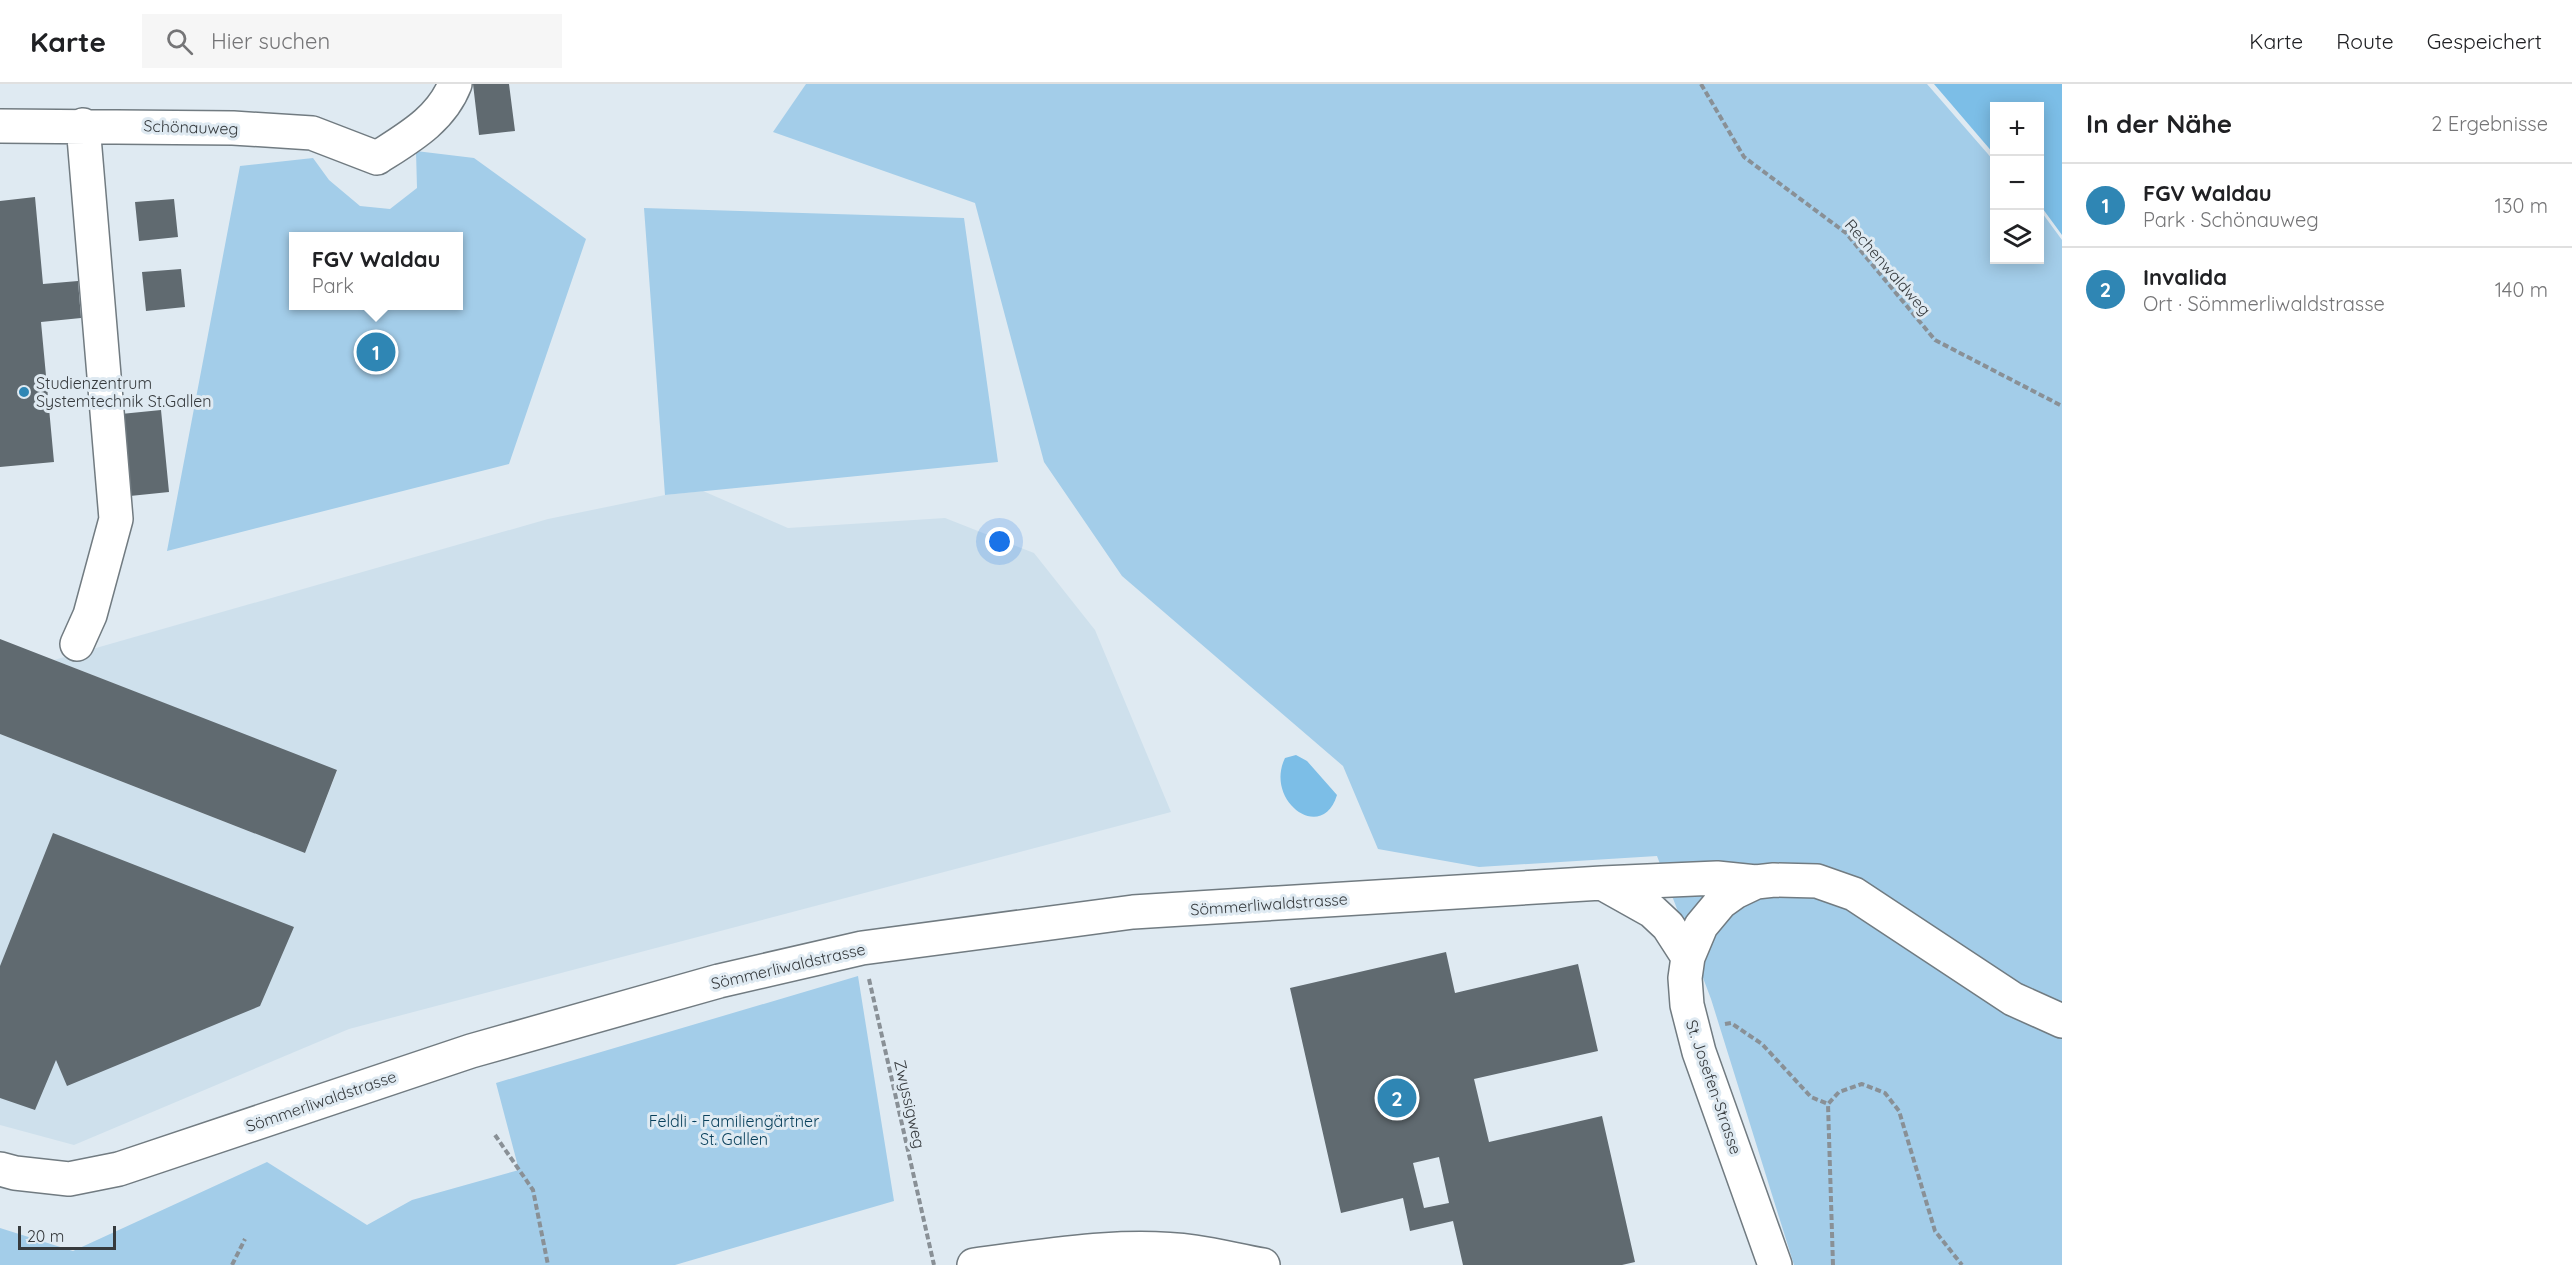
<!DOCTYPE html>
<html lang="de">
<head>
<meta charset="utf-8">
<style>
	:root { --surface:#fff; --page:#f6f6f6; --text:#202124; --muted:#757577; --line:#e0e0e0; --accent:#2f86b4 }
	body { margin:0; font-family:Quicksand,sans-serif; background:var(--page); color:var(--text) }
	.controls { position:absolute; right:18px; top:18px; display:grid; overflow:hidden; border-radius:0px; box-shadow:0 3px 15px #0003 }
	.controls button { width:54px; height:54px; display:grid; place-items:center; padding:0; border:0; border-bottom:2px solid var(--line); background:var(--surface); color:var(--text); font:30px sans-serif }
	.scale { position:absolute; left:18px; bottom:15px; width:98px; box-sizing:border-box; padding-left:6px; border:3px solid #363a3d; border-top:0; font-size:16px; line-height:21px; white-space:nowrap; color:#363a3d; -webkit-text-stroke:4px #dfeaf2; paint-order:stroke }
	.you { position:absolute; left:1000px; top:458px; width:21px; height:21px; margin:-15px; border:4px solid #fff; border-radius:50%; background:#1a73e8; box-shadow:0 0 0 9px #1a73e833 }
	.badge { display:grid; place-items:center; width:39px; height:39px; border-radius:50%; background:var(--accent); color:#fff; font-size:20px; font-weight:700 }
	.pin { position:absolute; translate:-50% -50%; border:3px solid #fff; box-shadow:0 2px 6px #0006 }
	.popup { position:absolute; left:289px; top:148px; width:174px; height:78px; box-sizing:border-box; display:grid; place-content:center; border-radius:0px; background:var(--surface); filter:drop-shadow(0 2px 4px #0005); font-size:20px; white-space:nowrap; color:var(--muted) }
	.popup b { font-size:22px; color:var(--text) }
	.popup::after { content:''; position:absolute; left:50%; top:100%; margin-left:-12px; border:12px solid transparent; border-top-color:var(--surface) }
	.list { margin:0; padding:0; list-style:none }
	h2 { display:flex; justify-content:space-between; align-items:center; height:78px; margin:0; padding:0 24px; font-size:26px }
	h2 small { font-size:20px; font-weight:400; color:var(--muted) }
	.list li { display:grid; grid-template-columns:39px 1fr auto; gap:18px; align-items:center; box-sizing:border-box; height:84px; padding:0 24px; border-top:2px solid var(--line) }
	.list b { display:block; font-size:22px; white-space:nowrap }
	.list p { margin:0; font-size:20px; white-space:nowrap; color:var(--muted) }
	.list em { font-size:20px; font-style:normal; color:var(--muted) }
	.icon { flex:none; width:33px; height:33px; fill:none; stroke:currentColor; stroke-width:2; stroke-linecap:round; stroke-linejoin:round }
	.map { position:relative; flex:none; width:2062px; height:1181px; overflow:hidden }
	header { display:flex; align-items:center; gap:36px; box-sizing:border-box; height:84px; padding:0 30px; background:var(--surface); border-bottom:2px solid var(--line) }
	header strong { font-size:28px }
	nav { display:flex; gap:33px; margin-inline-start:auto; font-size:21px }
	.search { width:420px; height:54px; background:var(--page); display:flex; align-items:center; gap:15px; box-sizing:border-box; padding:0 21px; border-radius:0px; color:var(--muted); font-size:22px }
	main { display:flex }
	aside { flex:1; background:var(--surface) }
	.map>svg:first-child { display:block }
	.built { fill:#cee0ec }
	.green { fill:#a3cde9; fill-rule:evenodd }
	.water { fill:#7cbee7 }
	.building { fill:#606a70; fill-rule:evenodd }
	.lines { fill:none; stroke-linecap:round; stroke-linejoin:round }
	.minor-casing { stroke:#717b81; stroke-width:36 }
	.path { stroke:#899096; stroke-width:4; stroke-dasharray:6 3; stroke-linecap:butt }
	.minor { stroke:#fff; stroke-width:33 }
	.poi-dot { fill:#2f86b4; stroke:#dfeaf2; stroke-width:2 }
	.labels { text-anchor:middle; dominant-baseline:central; stroke-width:6; stroke-linejoin:round; paint-order:stroke }
	.street-label { font-size:16px; fill:#363a3d; stroke:#dfeaf2 }
	.poi-label { font-size:16px; fill:#363a3d; stroke:#dfeaf2; text-anchor:start }
	.park-label { font-size:16px; fill:#0a415c; stroke:#dfeaf2 }
</style>
</head>
<body>
<header>
<strong>Karte</strong>
<div class="search"><svg class="icon" aria-label="search" viewBox="0 0 24 24"><circle cx="10" cy="10" r="6"/><path d="M15 15l6 6"/></svg>Hier suchen</div>
<nav><a>Karte</a><a>Route</a><a>Gespeichert</a></nav>
</header>
<main>
<div class="map">
<svg width="2062" height="1181" viewBox="0 0 2062 1181">
	<rect width="100%" height="100%" fill="#dfeaf2"/>
	<path class="built" d="M703,407L788,444L945,434L1034,469L1095,546L1171,728L349,945L74,1061L0,1041V650L305,769L337,687L54,576L548,435L665,411Z"/>
	<path class="green" d="M806,0H1927L1994,77V176H2040V126L2062,156V1181H1794L1711,915L1657,772L1479,783L1378,765L1343,682L1122,492L1044,378L975,119L773,48Z
		M416,67L474,74L586,155L509,380L167,467L240,82L313,74L329,96L360,122L390,125L417,104ZM294,152H458V222H294Z
		M644,124L964,134L998,378L665,411Z
		M858,892L894,1117L675,1181H0V1144L73,1167L267,1078L367,1141L412,1116L519,1086L496,999Z"/>
	<path class="water" d="M1934,0H2062V151L2040,121V22H1994V70Z
		M1296,671L1307,677L1337,711C1322,760 1264,717 1285,674Z"/>
	<path class="building" d="M473,0H509L515,47L479,51Z
		M35,113L43,200L78,197L81,234L41,238L54,378L0,383V117Z
		M174,115L178,153L139,157L135,118Z
		M181,185L185,223L146,227L142,188Z
		M161,326L169,408L130,412L121,330Z
		M0,555L337,686L305,769L0,650Z
		M53,749L294,843L260,922L67,1002L56,976L35,1026L0,1014V882Z
		M1446,868L1455,909L1578,880L1598,967L1474,995L1489,1058L1602,1032L1635,1178L1622,1181H1463L1453,1137L1410,1147L1403,1114L1341,1129L1290,904ZM1439,1073L1449,1119L1424,1124L1413,1079Z"/>
	<g class="lines">
		<defs>
			<path id="minor" d="M0,42L233,44L312,49L377,74C408,54 441,36 455,0
				M77,560L90,531L116,435L83,41
				M1602,799L1652,827L1668,842L1688,873
				M0,1085L15,1089L69,1095L119,1085L471,967L719,897L862,864L1133,828L1602,799L1717,794L1756,798
				M974,1181C1046,1172 1122,1158 1195,1168C1217,1171 1240,1177 1263,1181
				M1775,1181L1699,968L1687,921L1685,894L1688,873L1701,842L1721,818L1735,808L1756,798L1774,796L1817,797L1854,810L2013,915L2062,937"/>
		</defs>
		<use href="#minor" class="minor-casing"/>
		<path class="path" d="M1701,0L1744,73L1846,149L1935,256L2062,322
			M869,895L934,1181
			M1725,940L1731,939L1762,960L1811,1013L1828,1020
			M495,1051L533,1106L548,1181
			M232,1181L245,1155
			M1833,1181L1828,1020L1839,1008L1862,1000L1885,1009L1899,1027L1935,1147L1962,1181"/>
		<use href="#minor" class="minor"/>
	</g>
	<circle class="poi-dot" cx="24" cy="308" r="6"/>
	<g class="labels">
		<g class="street-label">
			<text transform="translate(191 43) rotate(2)">Schönauweg</text>
			<text transform="translate(1888 183) rotate(49)">Rechenwaldweg</text>
			<text transform="translate(1269 820) rotate(-4)">Sömmerliwaldstrasse</text>
			<text transform="translate(788 882) rotate(-13)">Sömmerliwaldstrasse</text>
			<text transform="translate(1714 1003) rotate(71)">St. Josefen-Strasse</text>
			<text transform="translate(321 1017) rotate(-19)">Sömmerliwaldstrasse</text>
			<text transform="translate(910 1020) rotate(77)">Zwyssigweg</text>
		</g>
		<g class="poi-label">
			<text x="36" y="299">Studienzentrum<tspan x="36" dy="18">Systemtechnik St.Gallen</tspan></text>
		</g>
		<g class="park-label">
			<text x="734" y="1037">Feldli - Familiengärtner<tspan x="734" dy="18">St. Gallen</tspan></text>
		</g>
	</g>
</svg>
<div class="controls">
<button>+</button>
<button>−</button>
<button><svg class="icon" aria-label="layers" viewBox="0 0 24 24"><path d="M12 4l9 5-9 5-9-5zM3 14l9 5 9-5"/></svg></button>
</div>
<div class="scale">20 m</div>
<div class="you"></div>
<div class="pin badge" style="left:376px;top:268px">1</div>
<div class="popup"><b>FGV Waldau</b>Park</div>
<div class="pin badge" style="left:1397px;top:1014px">2</div>
</div>
<aside>
<h2>In der Nähe<small>2 Ergebnisse</small></h2>
<ul class="list">
<li><span class="badge">1</span><div><b>FGV Waldau</b><p>Park · Schönauweg</p></div><em>130 m</em></li>
<li><span class="badge">2</span><div><b>Invalida</b><p>Ort · Sömmerliwaldstrasse</p></div><em>140 m</em></li>
</ul>
</aside>
</main>
</body>
</html>
